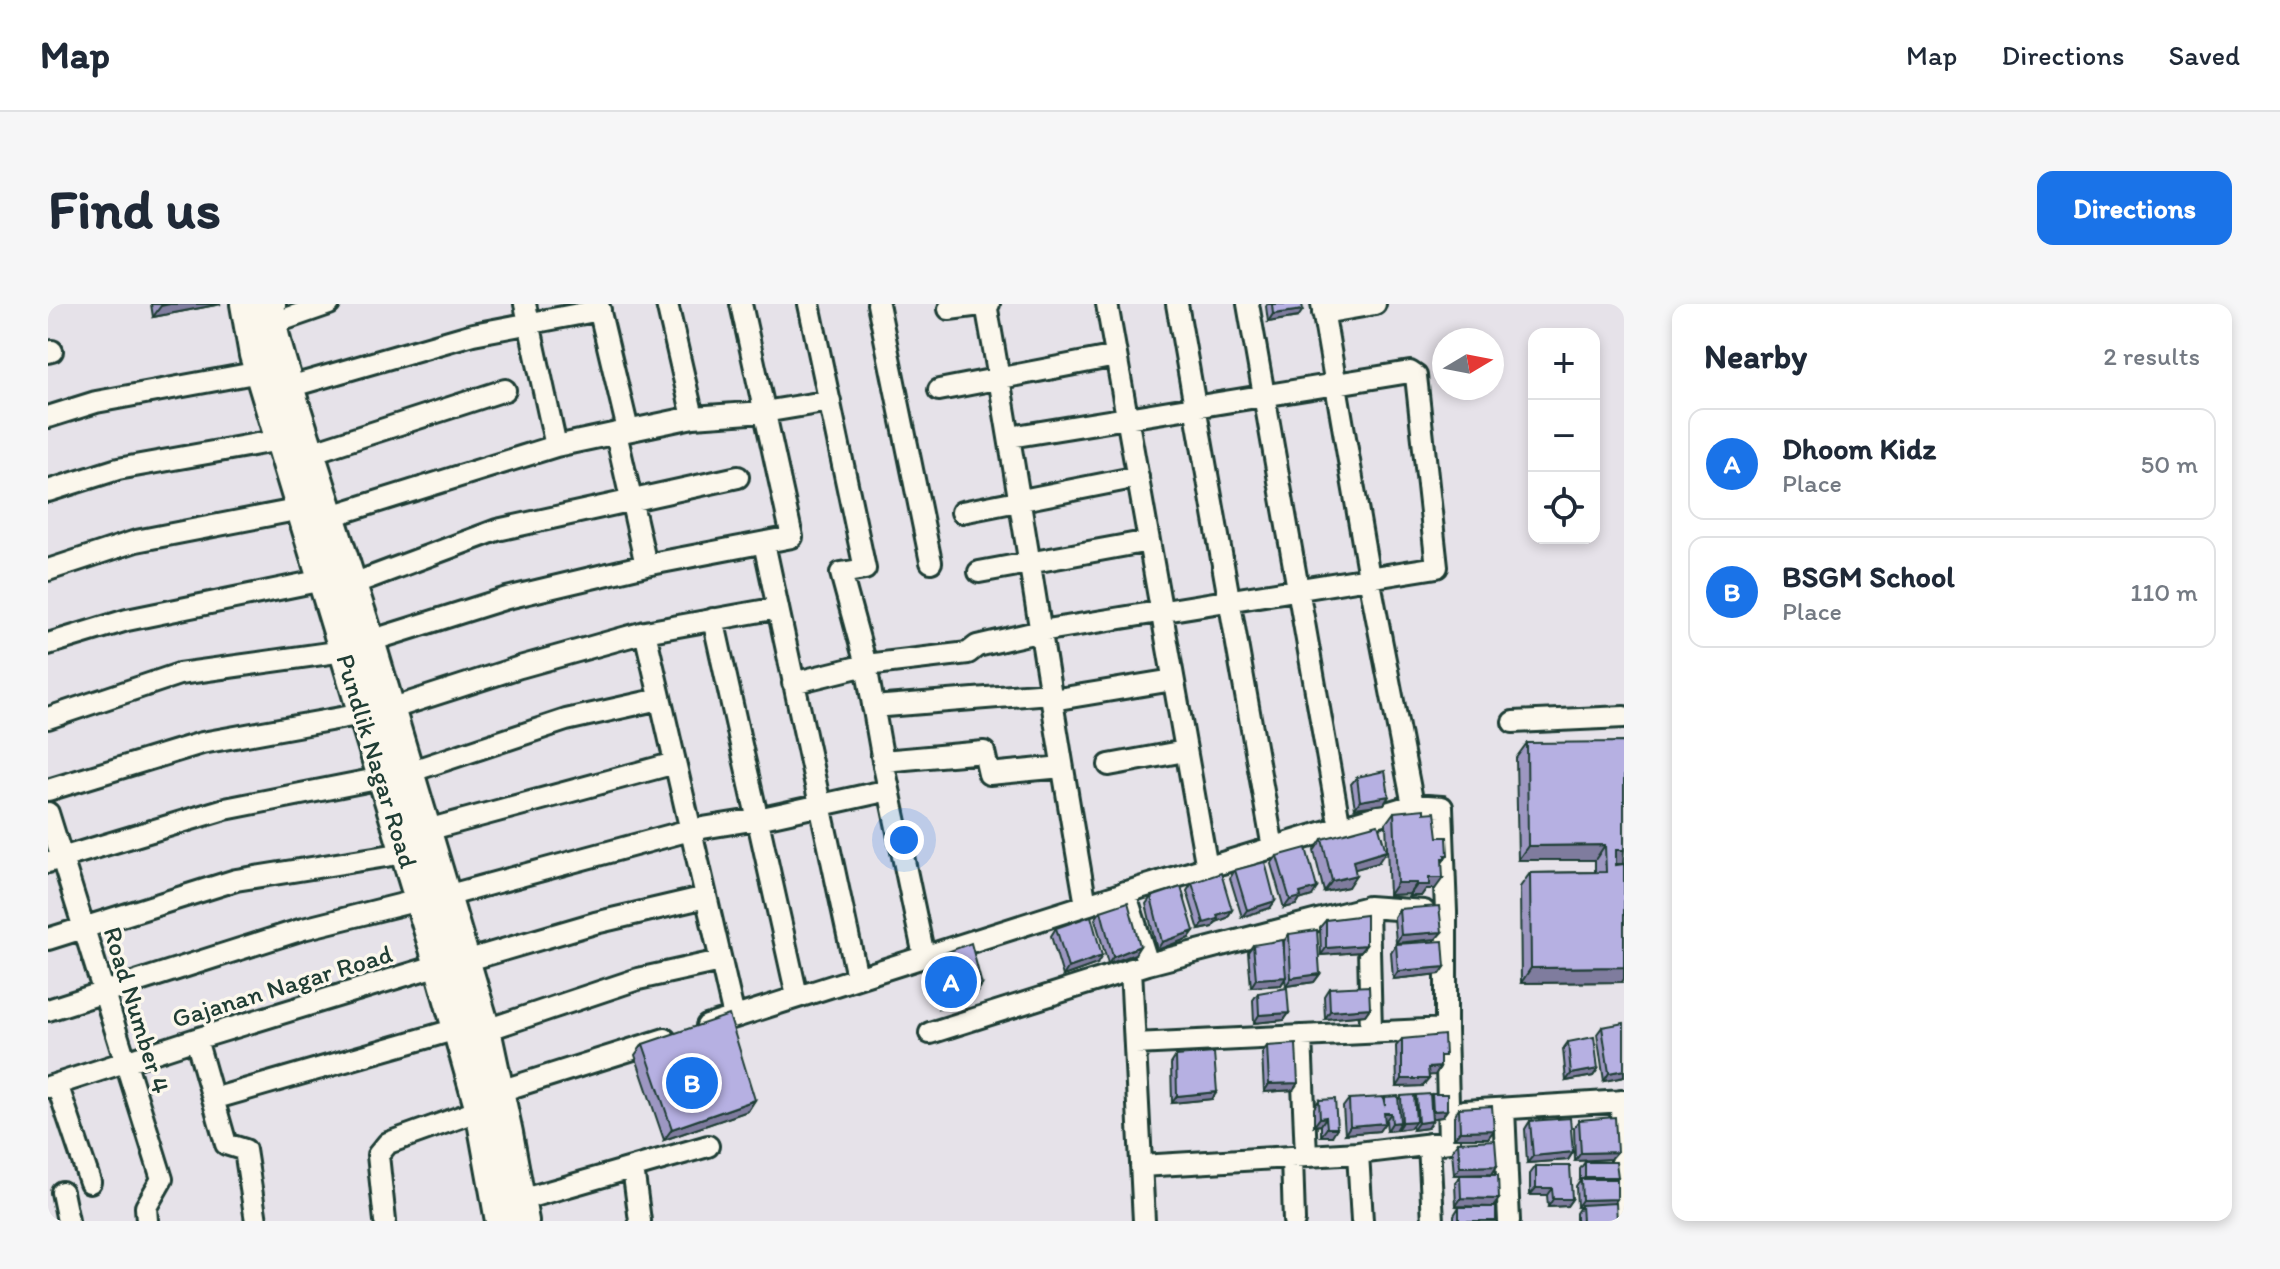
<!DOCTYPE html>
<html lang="en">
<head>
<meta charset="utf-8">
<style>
	:root { --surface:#fff; --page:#f6f6f7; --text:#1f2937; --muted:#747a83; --line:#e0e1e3; --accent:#1a73e8 }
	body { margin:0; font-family:Itim,sans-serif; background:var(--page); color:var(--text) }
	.controls { position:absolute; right:24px; top:24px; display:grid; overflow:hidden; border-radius:16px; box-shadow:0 4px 12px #0003 }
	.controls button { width:72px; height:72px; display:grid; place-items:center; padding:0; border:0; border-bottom:2px solid var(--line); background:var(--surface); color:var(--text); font:40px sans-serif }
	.compass { position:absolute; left:1384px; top:24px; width:72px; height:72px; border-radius:50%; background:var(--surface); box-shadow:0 4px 12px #0003; rotate:80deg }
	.you { position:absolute; left:856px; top:536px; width:28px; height:28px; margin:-20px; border:6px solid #fff; border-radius:50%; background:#1a73e8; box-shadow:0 0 0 12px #1a73e833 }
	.badge { display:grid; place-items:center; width:52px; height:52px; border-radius:50%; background:var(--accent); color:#fff; font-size:26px; font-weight:700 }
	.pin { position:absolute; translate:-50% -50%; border:4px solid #fff; box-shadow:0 2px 8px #0006 }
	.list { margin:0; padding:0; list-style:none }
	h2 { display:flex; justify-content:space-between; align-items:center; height:104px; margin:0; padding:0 32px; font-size:34px }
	h2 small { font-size:26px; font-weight:400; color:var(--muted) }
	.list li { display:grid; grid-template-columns:52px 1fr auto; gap:24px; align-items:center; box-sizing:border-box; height:112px; margin:0 16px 16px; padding:0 16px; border:2px solid var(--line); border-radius:16px }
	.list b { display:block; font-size:30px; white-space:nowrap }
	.list p { margin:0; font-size:26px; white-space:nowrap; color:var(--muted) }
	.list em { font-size:26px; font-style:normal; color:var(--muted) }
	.icon { flex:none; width:44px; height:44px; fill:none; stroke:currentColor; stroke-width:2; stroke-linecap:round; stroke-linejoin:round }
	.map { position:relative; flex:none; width:1576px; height:917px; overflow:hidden; border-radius:16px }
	header { display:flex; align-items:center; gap:48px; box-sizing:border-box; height:112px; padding:0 40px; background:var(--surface); border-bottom:2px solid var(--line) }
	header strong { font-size:38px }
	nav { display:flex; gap:44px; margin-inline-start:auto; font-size:28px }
	.intro { display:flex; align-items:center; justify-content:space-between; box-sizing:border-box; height:192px; padding:0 48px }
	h1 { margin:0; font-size:56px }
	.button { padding:20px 36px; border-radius:16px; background:var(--accent); color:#fff; font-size:28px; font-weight:700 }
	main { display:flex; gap:48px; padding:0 48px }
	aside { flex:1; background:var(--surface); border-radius:16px; box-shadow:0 4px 12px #0003 }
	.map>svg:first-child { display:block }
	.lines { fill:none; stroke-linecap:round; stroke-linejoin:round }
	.minor-casing { stroke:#1f3d34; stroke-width:26 }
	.secondary-casing { stroke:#1f3d34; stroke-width:34 }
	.minor { stroke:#fbf7ec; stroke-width:20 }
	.secondary { stroke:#fbf7ec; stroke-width:28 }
	.wall { fill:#9d97c2; stroke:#1f3d34; stroke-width:2 }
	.shaded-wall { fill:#7f7b9e; stroke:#1f3d34; stroke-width:2 }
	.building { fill:#b6b0e2; stroke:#1f3d34; stroke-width:2 }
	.labels { text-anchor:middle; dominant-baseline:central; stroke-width:7; stroke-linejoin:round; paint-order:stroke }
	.street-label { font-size:26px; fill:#1f3d34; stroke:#fbf7ec }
</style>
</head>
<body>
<header>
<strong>Map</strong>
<nav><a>Map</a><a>Directions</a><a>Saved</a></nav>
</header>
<div class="intro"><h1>Find us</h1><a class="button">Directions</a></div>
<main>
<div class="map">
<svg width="1576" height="917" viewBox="0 0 1576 917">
	<rect width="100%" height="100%" fill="#e6e2e9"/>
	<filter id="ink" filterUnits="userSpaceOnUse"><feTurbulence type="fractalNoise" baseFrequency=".0125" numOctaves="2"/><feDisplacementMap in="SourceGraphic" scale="16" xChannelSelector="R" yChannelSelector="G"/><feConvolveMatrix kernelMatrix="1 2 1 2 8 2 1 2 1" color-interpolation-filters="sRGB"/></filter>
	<g filter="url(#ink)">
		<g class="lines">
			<defs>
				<path id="minor" d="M477,0L508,142
					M550,0L580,126
					M619,0L645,113
					M761,0L817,265L793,269L818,361L835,457L876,652
					M830,0L883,258
					M938,0C974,200 1003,401 1038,601
					M1059,0L1159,564
					M1129,0L1225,544
					M1200,0L1292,524
					M1274,0L1321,273L1365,501
					M901,5L941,0
					M1275,9L1327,0
					M226,19L281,0
					M0,48L4,47
					M241,83L425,30L552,6
					M891,86L1068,52
					M0,113L48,98L212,68
					M568,129L598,261
					M262,149L457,86
					M0,187L70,165L232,136
					M914,208L1090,173
					M283,212L508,142L645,113L716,108L782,97
					M716,239L809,673
					M0,266L88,237L253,205
					M931,268L1101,237
					M294,284L449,226L690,173
					M665,315L749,692
					M597,328L686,713
					M322,337L459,294L598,261L744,233L693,0
					M0,340L79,316L275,276
					M745,379L818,361L920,349L929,342L993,327L1389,263L1368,72L1362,68L962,133
					M1004,396L1125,376
					M825,403L1002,389
					M342,405L472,363L597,328L730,304
					M0,414L131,370L296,347
					M1465,418L1576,413
					M835,457L936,448L941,470L1014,463
					M1061,461L1137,447
					M361,468L518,416L612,395
					M0,486L154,439L315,410
					M0,509L114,875L98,903L99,917
					M379,526L627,459
					M0,558L177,505L334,474
					M1077,588L1100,660
					M398,592L642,526L710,515L841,486
					M1320,603L1323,728
					M0,635L188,576L357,549
					M417,657L547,619L658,593
					M1083,665L1096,917
					M0,706L255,625L371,596
					M659,722L1095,583L1365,501L1394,503L1398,608V725L1087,740
					M438,726L590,675L672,657
					M882,729L1100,660L1320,603L1376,607
					M1253,732L1258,852
					M148,735L178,840L197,846L208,917
					M9,780L42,878
					M0,783L148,735L391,661
					M165,795L409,725
					M1573,797L1575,917
					M1456,805L1461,917
					M1416,807L1576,797
					M1381,840L1385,917
					M1310,849L1314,917
					M1244,853L1246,917
					M1093,862L1310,849L1401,838L1398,725
					M585,864L592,917
					M14,888L20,917
					M472,896L660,842
					M337,917L330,851L340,839L432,806L452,787L617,735"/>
				<path id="secondary" d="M197,0L206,51L391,661L432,806L452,917
					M223,0C221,22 235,61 241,83L322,337L438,726L460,829L476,917"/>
			</defs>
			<use href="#minor" class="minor-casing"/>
			<use href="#secondary" class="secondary-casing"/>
			<use href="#minor" class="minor"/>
			<use href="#secondary" class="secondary"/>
		</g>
		<path class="wall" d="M103,0H173L105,13Z
			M1219,0H1254L1250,13L1220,18L1218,2Z
			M1479,439L1575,560L1574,678L1473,679L1472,583L1482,569L1547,568V556H1470L1468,454Z
			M1309,473L1341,492L1336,500L1307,504L1303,480Z
			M1346,508L1390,533L1400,551L1394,559L1387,585H1378L1373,592H1361V590L1341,591L1338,519Z
			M1274,535L1330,559L1306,565L1300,583L1276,588L1266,547Z
			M1229,552L1264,592L1251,596L1248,601L1236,604L1223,560Z
			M1187,566L1227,597L1222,604L1194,613L1182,574Z
			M1144,579L1184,606L1179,614L1168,618L1165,623L1151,626L1139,587Z
			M1103,593L1141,634L1109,646L1098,600Z
			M1351,605L1388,635L1348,639L1346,613Z
			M1053,607L1087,650L1060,660L1047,615Z
			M1278,616L1318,641L1312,648L1273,651L1272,623Z
			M1008,624L1049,660L1015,672L1003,632Z
			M1241,630L1272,670L1266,678L1238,682L1237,675L1233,681L1203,683L1200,648L1205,641L1236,653V637Z
			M1348,640L1397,663L1392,670L1345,675L1343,648Z
			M886,653L927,692L891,704L879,664Z
			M1281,684L1322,704L1317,711L1277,715L1276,692Z
			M1210,689L1241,709L1236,716L1206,719L1205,696Z
			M1554,723L1576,773L1556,777L1549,730Z
			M1354,735L1392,759V763L1387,771H1381V775L1375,782L1349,783L1348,742Z
			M1520,738L1550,765L1545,772L1518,777L1515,745Z
			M595,740L707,796L700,807L616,836L587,751Z
			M1219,742L1245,786L1216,788L1214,749Z
			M1128,752L1164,795L1124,799L1123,760Z
			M1384,790L1399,806L1394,813L1384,814L1379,824L1365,826L1364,821L1362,824L1349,826V824L1347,826L1339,827L1338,816L1331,827L1297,830L1295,803L1301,795L1335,796L1337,793L1351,795L1353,792L1366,794L1368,791L1382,793Z
			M1271,796L1284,832H1273V821L1266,822V804Z
			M1411,804L1446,826L1440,834H1406V812Z
			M1531,816L1563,855L1527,857L1526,823Z
			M1482,817L1525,848L1520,856L1479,859L1477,825Z
			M1410,838L1444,870L1406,871L1404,846Z
			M1537,858L1570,873L1568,875L1569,895L1566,899L1569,917H1528V909L1532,903H1529L1528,882L1532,876V865Z
			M1488,862L1524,895L1519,902L1500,903L1499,891H1482V870Z
			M1412,871L1445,903L1408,902L1407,879Z
			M1411,903L1448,917H1406V911Z"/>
		<path class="shaded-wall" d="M122,0H173L105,13L113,2Z
			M1255,6L1250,13L1220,18L1225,10Z
			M1341,492L1336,500L1307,504L1312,497Z
			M1557,541L1547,556H1470L1480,542Z
			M1568,546H1576L1575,560H1558Z
			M1338,547L1330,559L1297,568L1305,557Z
			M1308,571L1300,583L1276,588L1284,577Z
			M1381,574H1395L1387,585H1378L1373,592H1361L1369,581Z
			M1349,579H1369L1361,590L1341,591Z
			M1269,584L1264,592L1251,596L1248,601L1236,604L1242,596L1252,589Z
			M1227,597L1222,604L1194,613L1199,606Z
			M1184,606L1179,614L1168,618L1165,623L1151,626L1156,619L1169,611Z
			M1146,627L1141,634L1109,646L1114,638Z
			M1394,628L1388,635L1348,639L1353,631Z
			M1318,641L1312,648L1273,651L1278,644Z
			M1092,642L1087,650L1060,660L1065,653Z
			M1054,652L1049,660L1015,672L1020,664Z
			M1397,663L1392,670L1345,675L1350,667Z
			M1576,663V675L1574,678L1473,679L1483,664Z
			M1272,670L1266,678L1238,682L1243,674Z
			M1238,673L1233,681L1203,683L1208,675Z
			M934,681L927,692L891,704L898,693Z
			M1322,704L1317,711L1277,715L1282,707Z
			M1241,709L1236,716L1206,719L1211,711Z
			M1392,763L1387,771L1375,772L1380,764Z
			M1550,765L1545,772L1518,777L1523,770Z
			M1576,766V773L1556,777L1561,769Z
			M1354,775H1381L1375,782L1349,783Z
			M1250,779L1245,786L1216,788L1221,780Z
			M1169,788L1164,795L1124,799L1129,792Z
			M707,796L700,807L616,836L624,825Z
			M1399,806L1394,813L1380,815L1385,807Z
			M1336,809H1343L1338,816L1331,817Z
			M1278,813L1273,821L1266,822L1272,814Z
			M1368,817L1362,824L1349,826L1354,818Z
			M1384,817L1379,824L1365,826L1370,819Z
			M1352,818L1347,826L1339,827L1344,819Z
			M1337,819L1331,827L1297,830L1302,822Z
			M1279,824H1289L1284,832H1273Z
			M1446,826L1440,834H1406L1412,827Z
			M1525,848L1520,856L1479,859L1485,852Z
			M1569,848L1563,855L1527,857L1533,849Z
			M1449,862L1444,870L1406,871L1412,863Z
			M1537,873H1570L1564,880L1533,878Z
			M1488,884H1504L1499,891H1482Z
			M1413,894L1451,895L1445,903L1408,902Z
			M1505,895H1524L1519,902L1500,903Z
			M1569,895L1564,903H1529L1534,896Z"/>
		<path class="building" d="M1224,0H1254L1255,6L1225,10Z
			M1576,438V546H1568V561L1576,560V663L1483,664L1482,569L1558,568L1557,541L1480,542L1479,439Z
			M1337,467L1341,492L1312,497L1309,473Z
			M1376,505V509L1387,508L1390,533H1399L1400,551H1397V555H1394L1395,574H1381V581H1369V579H1349L1346,508Z
			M1330,520L1338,547L1305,557L1308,571L1284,577L1274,535Z
			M1258,544L1269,584L1252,589L1253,593L1242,596L1229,552Z
			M1217,558L1227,597L1199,606L1187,566Z
			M1173,569L1184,606L1169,611L1170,615L1156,619L1144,579Z
			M1133,583L1146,627L1114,638L1103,593Z
			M1080,598L1092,642L1065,653L1053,607Z
			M1391,602L1394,628L1353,631L1351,605Z
			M1318,611V641L1278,644V616Z
			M1043,612L1054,652L1020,664L1008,624Z
			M1269,626L1272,670L1243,674L1241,630Z
			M1235,636L1238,673L1208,675L1205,641Z
			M1395,637L1397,663L1350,667L1348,640Z
			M923,639L934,681L898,693L886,653Z
			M1321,682L1322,704L1282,707L1281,684Z
			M1239,684L1241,709L1211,711L1210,689Z
			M681,711L707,796L624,825L595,740Z
			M1576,719V766L1561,769L1554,723Z
			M1396,731L1397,752H1392V763L1380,764L1381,775H1354V735Z
			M1546,733L1550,765L1523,770L1520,738Z
			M1248,740L1250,779L1221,780L1219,742Z
			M1166,749L1169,788L1129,792L1128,752Z
			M1382,790L1384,817L1370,819L1368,791Z
			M1384,790H1399V806L1385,807Z
			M1366,791L1368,817L1354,818L1353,792Z
			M1350,792L1352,818L1344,819L1343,809H1336L1337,819L1302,822L1301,795L1335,793L1337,802V793Z
			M1287,795L1289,824H1279L1278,813L1272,814L1271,796Z
			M1444,802L1446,826L1412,827L1411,804Z
			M1567,813L1569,848L1533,849L1531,816Z
			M1522,814L1525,848L1485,852L1482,817Z
			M1447,836L1449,862L1412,863L1410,838Z
			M1537,858H1568L1570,873H1537Z
			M1488,862H1522L1524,895H1505L1504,884H1488Z
			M1412,871H1450L1451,895L1413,894Z
			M1533,875H1569V895L1534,896Z
			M1568,899L1569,917H1534L1533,901Z
			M1411,903H1448V917H1411Z"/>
	</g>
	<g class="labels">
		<g class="street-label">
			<text transform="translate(329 457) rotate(73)">Pundlik Nagar Road</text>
			<text transform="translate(234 682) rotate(-17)">Gajanan Nagar Road</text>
			<text transform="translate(89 706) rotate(73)">Road Number 4</text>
		</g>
	</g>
</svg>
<div class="controls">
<button>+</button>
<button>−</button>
<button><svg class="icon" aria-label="locate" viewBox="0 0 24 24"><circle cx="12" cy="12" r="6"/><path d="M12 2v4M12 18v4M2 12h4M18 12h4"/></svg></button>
</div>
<svg class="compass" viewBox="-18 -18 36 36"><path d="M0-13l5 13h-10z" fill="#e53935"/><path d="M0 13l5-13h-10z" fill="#747a83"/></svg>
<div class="you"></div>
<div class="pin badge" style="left:903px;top:678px">A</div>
<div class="pin badge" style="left:644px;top:779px">B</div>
</div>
<aside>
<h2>Nearby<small>2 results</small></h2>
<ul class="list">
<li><span class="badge">A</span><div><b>Dhoom Kidz</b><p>Place</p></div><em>50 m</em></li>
<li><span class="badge">B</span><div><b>BSGM School</b><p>Place</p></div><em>110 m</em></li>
</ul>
</aside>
</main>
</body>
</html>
